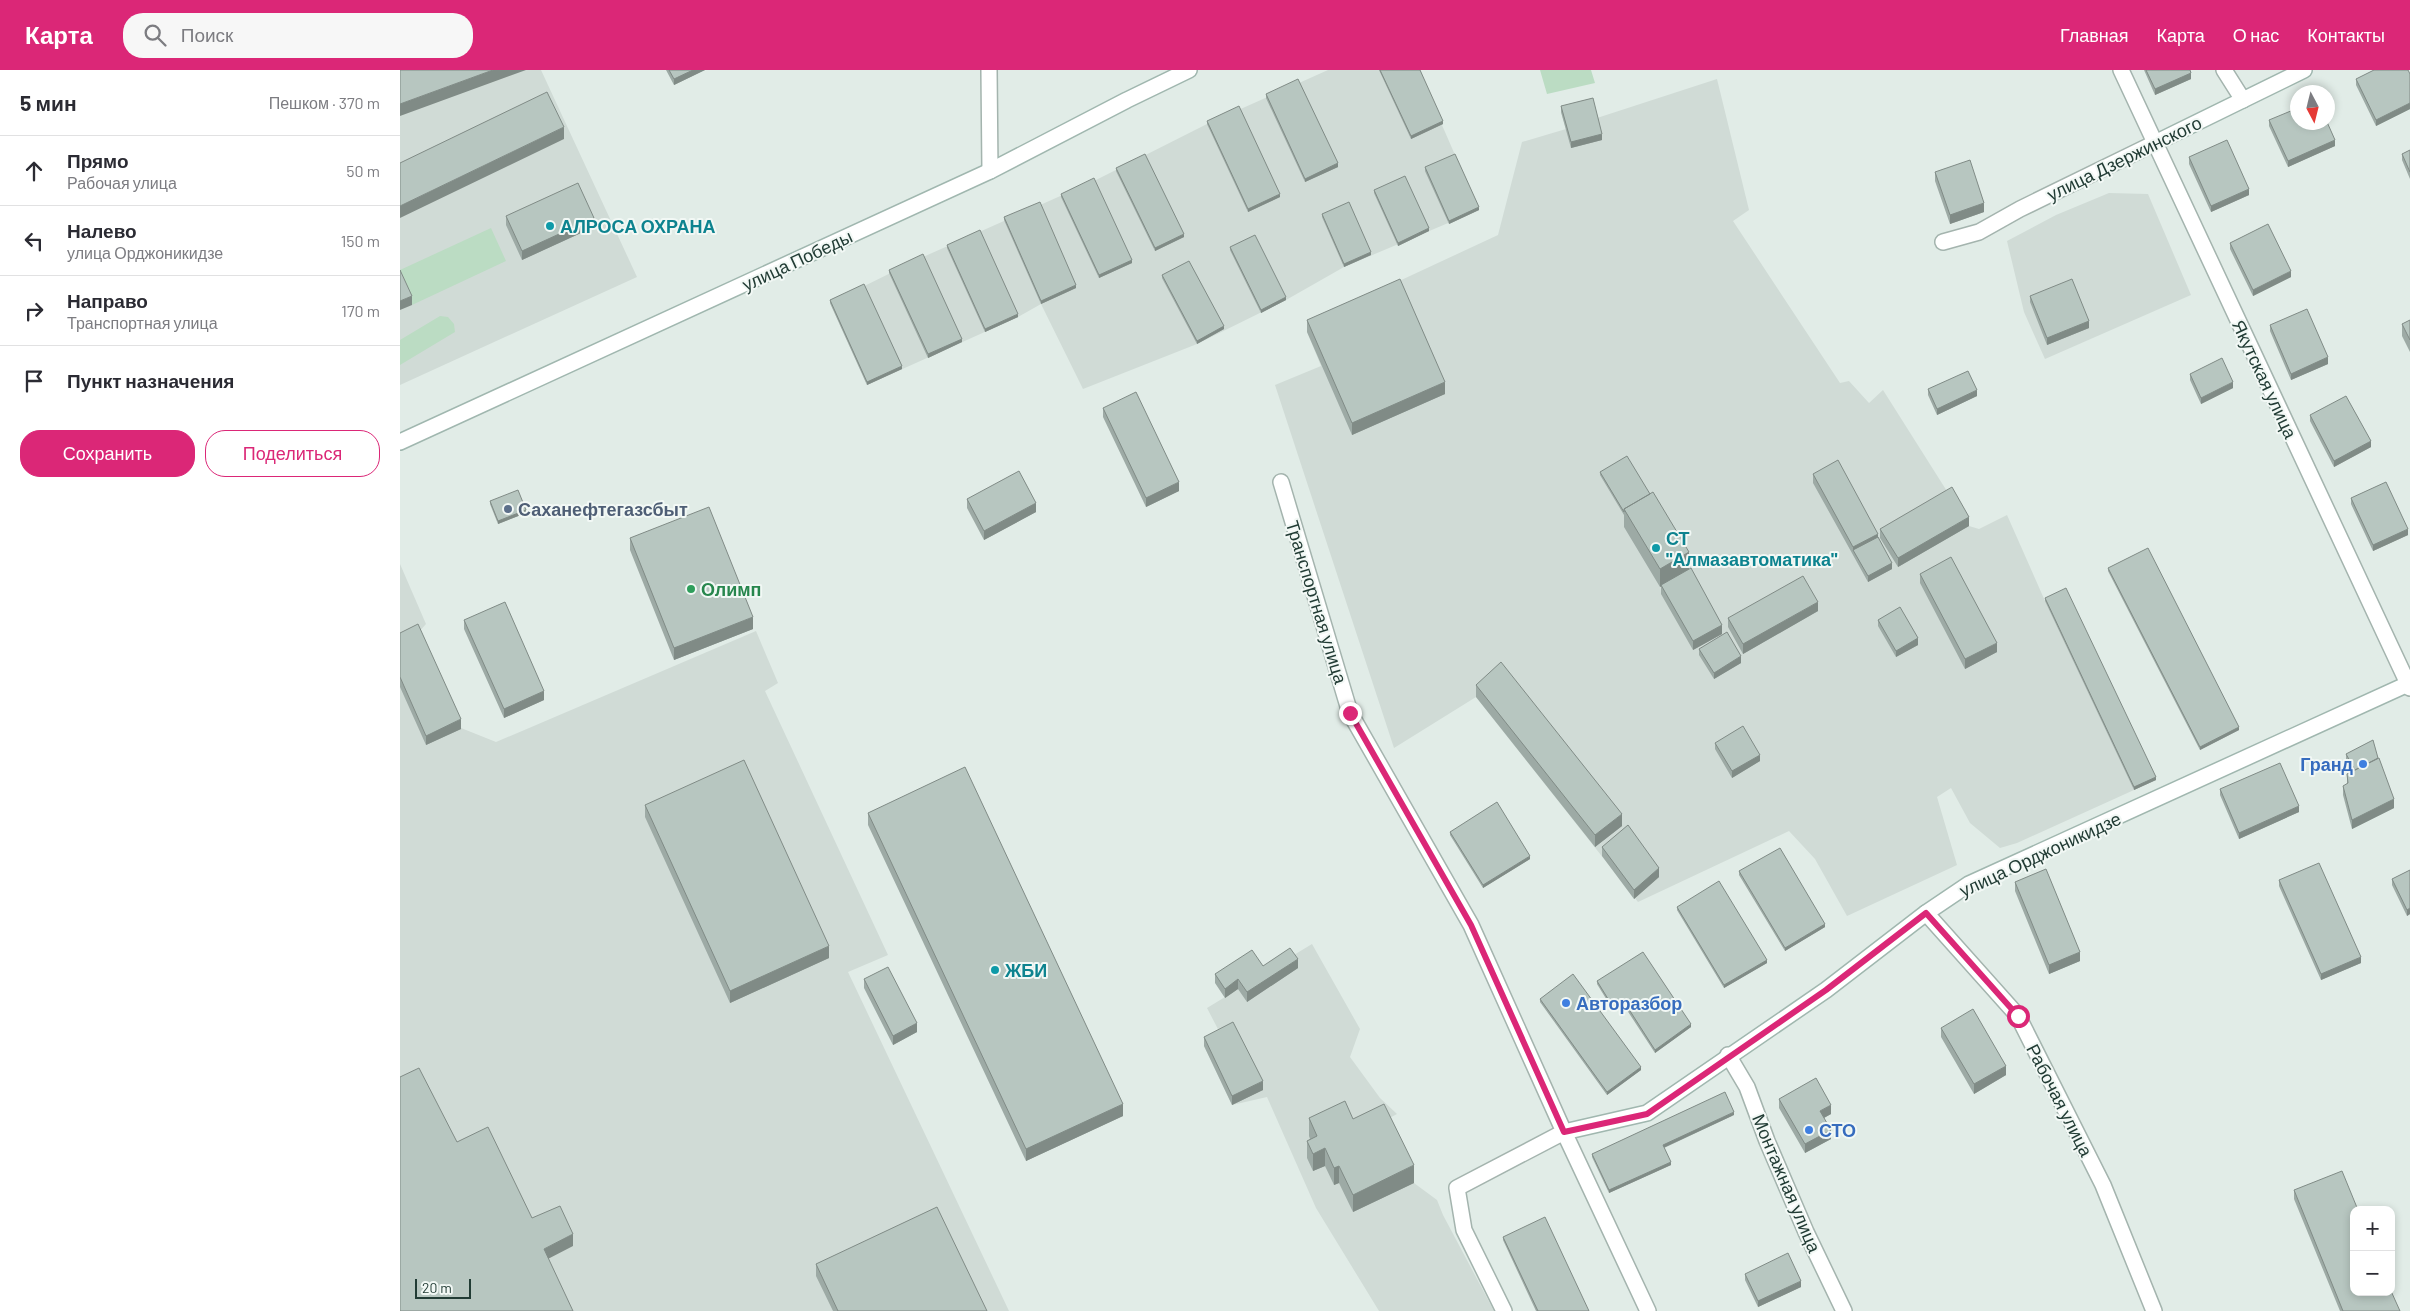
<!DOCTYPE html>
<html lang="ru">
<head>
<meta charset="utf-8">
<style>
	:root { --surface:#fff; --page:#f7f7f7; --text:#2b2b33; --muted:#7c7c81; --line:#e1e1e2; --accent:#db2777 }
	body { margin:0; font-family:Barlow,sans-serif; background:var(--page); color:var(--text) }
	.controls { position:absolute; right:15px; bottom:15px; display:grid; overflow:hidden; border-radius:10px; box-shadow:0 2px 8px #0003 }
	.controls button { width:45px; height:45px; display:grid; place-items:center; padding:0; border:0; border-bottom:1px solid var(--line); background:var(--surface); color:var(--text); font:25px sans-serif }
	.compass { position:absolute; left:1890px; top:15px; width:45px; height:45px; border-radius:50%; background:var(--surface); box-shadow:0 2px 8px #0003; rotate:173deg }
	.scale { position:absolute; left:15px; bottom:12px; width:56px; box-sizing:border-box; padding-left:5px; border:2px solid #223c35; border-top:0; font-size:14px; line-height:18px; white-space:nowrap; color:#223c35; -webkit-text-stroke:4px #f2f8f5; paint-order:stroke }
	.stop { position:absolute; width:15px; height:15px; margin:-11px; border:4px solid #db2777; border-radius:50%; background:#fff }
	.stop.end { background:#db2777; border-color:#fff; box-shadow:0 1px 5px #0008 }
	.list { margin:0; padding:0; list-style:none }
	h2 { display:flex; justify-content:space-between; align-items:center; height:65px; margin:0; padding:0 20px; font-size:21px }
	h2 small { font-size:16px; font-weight:400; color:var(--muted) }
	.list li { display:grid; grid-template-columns:32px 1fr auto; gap:15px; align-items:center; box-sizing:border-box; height:70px; padding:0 20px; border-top:1px solid var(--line) }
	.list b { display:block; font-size:19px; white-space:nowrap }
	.list p { margin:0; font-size:16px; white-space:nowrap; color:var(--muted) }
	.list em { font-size:16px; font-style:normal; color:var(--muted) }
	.actions { display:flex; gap:10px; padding:15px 20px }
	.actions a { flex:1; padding:11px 0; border:1px solid var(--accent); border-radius:20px; text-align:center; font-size:18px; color:var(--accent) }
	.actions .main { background:var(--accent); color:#fff }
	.icon { flex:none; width:28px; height:28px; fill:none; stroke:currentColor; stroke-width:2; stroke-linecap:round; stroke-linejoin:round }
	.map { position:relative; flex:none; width:2010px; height:1241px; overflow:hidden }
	header { display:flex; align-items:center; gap:30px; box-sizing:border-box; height:70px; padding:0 25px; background:var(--accent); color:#fff }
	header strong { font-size:24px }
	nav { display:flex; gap:28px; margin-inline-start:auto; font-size:18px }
	.search { width:350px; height:45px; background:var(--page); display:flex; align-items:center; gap:12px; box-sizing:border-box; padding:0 18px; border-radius:20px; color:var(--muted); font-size:19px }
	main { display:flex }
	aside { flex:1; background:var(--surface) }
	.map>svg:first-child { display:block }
	.built { fill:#d0dbd6 }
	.green { fill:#bbdcc3 }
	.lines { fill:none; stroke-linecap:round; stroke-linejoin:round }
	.street-casing { stroke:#a4b4ae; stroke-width:18 }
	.secondary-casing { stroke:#a0b7af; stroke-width:18 }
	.street { stroke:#fff; stroke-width:15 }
	.secondary { stroke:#fff; stroke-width:15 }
	.wall { fill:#9daaa5 }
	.shaded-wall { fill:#808b86 }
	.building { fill:#b7c6c0; stroke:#808b86 }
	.route { stroke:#db2777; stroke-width:6 }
	.culture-dot { fill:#0f9aa8; stroke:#f2f8f5; stroke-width:2 }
	.service-dot { fill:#5c6f8a; stroke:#f2f8f5; stroke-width:2 }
	.leisure-dot { fill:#2e9e5b; stroke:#f2f8f5; stroke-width:2 }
	.shop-dot { fill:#3f7fe0; stroke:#f2f8f5; stroke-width:2 }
	.labels { text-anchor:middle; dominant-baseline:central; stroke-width:4; stroke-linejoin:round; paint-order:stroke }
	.street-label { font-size:18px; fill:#223c35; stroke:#f2f8f5 }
	.culture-label { font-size:18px; font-weight:bold; fill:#0d838f; stroke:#f2f8f5; text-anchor:start }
	.service-label { font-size:18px; font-weight:bold; fill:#4e5e75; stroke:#f2f8f5; text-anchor:start }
	.leisure-label { font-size:18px; font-weight:bold; fill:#27864d; stroke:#f2f8f5; text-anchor:start }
	.shop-label { font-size:18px; font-weight:bold; fill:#366cbe; stroke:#f2f8f5; text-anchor:start }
</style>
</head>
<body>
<header>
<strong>Карта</strong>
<div class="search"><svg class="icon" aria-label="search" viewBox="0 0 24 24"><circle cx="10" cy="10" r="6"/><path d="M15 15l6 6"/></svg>Поиск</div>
<nav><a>Главная</a><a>Карта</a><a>О нас</a><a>Контакты</a></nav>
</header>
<main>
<aside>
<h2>5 мин<small>Пешком · 370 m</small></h2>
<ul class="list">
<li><svg class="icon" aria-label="ahead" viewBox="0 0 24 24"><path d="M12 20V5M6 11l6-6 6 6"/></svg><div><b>Прямо</b><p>Рабочая улица</p></div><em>50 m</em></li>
<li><svg class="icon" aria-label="left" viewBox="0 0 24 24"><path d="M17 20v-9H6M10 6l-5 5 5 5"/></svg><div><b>Налево</b><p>улица Орджоникидзе</p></div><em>150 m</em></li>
<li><svg class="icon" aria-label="right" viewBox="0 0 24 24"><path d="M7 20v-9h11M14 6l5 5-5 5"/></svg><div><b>Направо</b><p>Транспортная улица</p></div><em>170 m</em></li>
<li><svg class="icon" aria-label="arrive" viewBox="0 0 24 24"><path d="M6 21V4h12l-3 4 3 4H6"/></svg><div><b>Пункт назначения</b></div></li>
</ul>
<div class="actions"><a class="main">Сохранить</a><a>Поделиться</a></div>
</aside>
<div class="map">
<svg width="2010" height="1241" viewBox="0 0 2010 1241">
	<rect width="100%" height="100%" fill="#e1ece7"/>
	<path class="built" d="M0,0H141L237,207L0,315Z
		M928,0H1018L1079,140L944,197L886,230L797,274L683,319L641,234L618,247L467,315L430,233L523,187L694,111L807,54Z
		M1317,9L1349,140L1333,151L1440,313L1449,311L1469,333L1483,320L1569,456L1579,459L1607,445L1645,531L1734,720L1617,773L1600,778L1570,753L1551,718L1537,727L1557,795L1447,846L1415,789L1389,761L1238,832L1076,627L994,678L875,315L921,296L907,262L1000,222L997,212L1098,165L1122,72L1166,59L1161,42L1197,48Z
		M1709,123L1748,124L1791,225L1645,289L1624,242L1607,171L1656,145Z
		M0,494L26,554L18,563L61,658L96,672L356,561L378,613L365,621L488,885L448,902L609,1241H0Z
		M912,874L960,959L950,987L980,1028L997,1044L984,1051L1014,1113L1037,1130L1043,1145L1094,1241H979L916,1138L867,1027L832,1035L804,976L820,963L807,938Z"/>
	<path class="green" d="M1140,0H1191L1195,13L1147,24Z
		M91,158L106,191L12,235L0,209V200Z
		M40,246L48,247L54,254L55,262L0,295V270Z"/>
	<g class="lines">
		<defs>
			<path id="street" d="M589,0L590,101
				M1721,0L2010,618
				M1824,0L1843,30
				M1543,172L1579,162L1620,139L1755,73
				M881,412L950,643L1071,855L1164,1062L1248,1241
				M1526,843L1618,946L1703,1115L1754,1241
				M1328,985L1347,1017L1367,1071L1406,1162L1444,1241
				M1104,1241L1064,1160L1057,1118L1164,1062"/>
			<path id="secondary" d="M1755,73L1904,0
				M0,372L590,101L727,30L789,0
				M1164,1062L1247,1043L1426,920L1526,843L1569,814L2010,613"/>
		</defs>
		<use href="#street" class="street-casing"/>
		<use href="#secondary" class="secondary-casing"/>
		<use href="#street" class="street"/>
		<use href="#secondary" class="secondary"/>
	</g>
	<path class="wall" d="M266,0H305L274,15Z
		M979,0H1020L1043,54L1011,69Z
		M1744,0H1790L1791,9L1755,25Z
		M2010,4V39L1976,56L1956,15V9Z
		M866,24L938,97L905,112L866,28Z
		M1161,36L1202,70L1171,78L1161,42Z
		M1869,50L1935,76L1888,97L1869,56Z
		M807,51L880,127L848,142L807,54Z
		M2010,80V109L2002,90V84Z
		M1789,87L1849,125L1811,142L1789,94Z
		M1025,97L1079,140L1049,154L1025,101Z
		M716,98L784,167L755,181L716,101Z
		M1535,102L1584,142L1550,154L1535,111Z
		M974,120L1029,161L998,176L974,123Z
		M661,124L732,193L699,208L661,127Z
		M922,144L971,185L944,197L922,147Z
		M106,146L194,157L122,190L106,155Z
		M604,147L676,218L641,234L604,150Z
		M1830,173L1891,207L1853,226L1830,179Z
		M547,175L618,247L585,262L547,178Z
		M830,177L886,230L861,243L830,180Z
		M489,200L562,272L528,288L489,203Z
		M762,205L824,259L797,274L762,208Z
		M1630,226L1689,258L1647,275L1630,232Z
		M430,230L502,299L467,315L430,233Z
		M907,250L1045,324L952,365L907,262Z
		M2010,250V282L2002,266V254Z
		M1870,255L1928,294L1891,310L1870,261Z
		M1790,304L1833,318L1801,334L1790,310Z
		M1528,319L1577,326L1537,345L1528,325Z
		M703,338L779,421L746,437L703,347Z
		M1910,345L1971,377L1934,397L1910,351Z
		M1200,402L1289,499L1322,564L1293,580L1261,524V516L1260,517L1224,457V445L1200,405Z
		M1413,404L1478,467L1492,499L1468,512L1413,413Z
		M1951,428L2008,465L1973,481L1951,434Z
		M567,429L636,442L584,470L567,438Z
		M90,431L126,443L98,454L90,434Z
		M1569,456L1498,497L1480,468V459Z
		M230,468L353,559L274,590L230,480Z
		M1708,498L1839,660L1800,680L1708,501Z
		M1520,504L1597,582L1565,599L1520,513Z
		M1645,528L1756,710L1734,720L1645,531Z
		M1418,541L1343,584L1328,557V548Z
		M64,550L144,630L104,648L64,559Z
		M1478,550L1518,575L1496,587L1478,556Z
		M0,563L61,659L26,675L0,617Z
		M1299,579L1341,593L1314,609L1299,585Z
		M1076,615L1222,756L1195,777L1076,627Z
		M1315,673L1360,691L1332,708L1315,679Z
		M1946,684L1978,688L1994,738L1952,759L1943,725V716L1947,714V704L1952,702L1946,690Z
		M1820,719L1899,742L1839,769L1820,725Z
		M245,735L429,888L330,933L245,747Z
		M468,743L723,1046L626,1091L468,755Z
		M1050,762L1130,789L1083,818L1050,765Z
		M1202,777L1259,807L1234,829L1202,786Z
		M2010,800V844L2007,846L1992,815V809Z
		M1339,801L1425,857L1385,881L1339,805Z
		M1879,810L1961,893L1921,910L1879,816Z
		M1615,812L1680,891L1649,904L1615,821Z
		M1277,837L1367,893L1324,918L1277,840Z
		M863,896L898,898L847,932L838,919L825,928L815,913V904Z
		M464,909L517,962L493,975L464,918Z
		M1197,911L1291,957L1255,983L1223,934L1213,940L1197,914Z
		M1140,929L1241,1000L1207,1025L1140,932Z
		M1541,958L1606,1005L1574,1024L1541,967Z
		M804,967L863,1020L832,1035L804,976Z
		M1379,1029L1431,1044L1424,1048L1431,1069L1405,1083L1379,1038Z
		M1334,1045L1264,1078L1271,1095L1209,1123L1192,1087V1084Z
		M909,1048L953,1049L1014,1113L953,1142L939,1113L934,1115L925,1096L913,1101L907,1088V1071L910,1069L909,1066Z
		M1894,1120L2000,1241H1940L1894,1129Z
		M1103,1167L1189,1241H1136L1103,1170Z
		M416,1194L587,1241H433L416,1206Z
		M1345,1204L1401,1217L1358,1237L1345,1210Z"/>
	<path class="shaded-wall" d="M93,0H126L0,46V34Z
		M293,0H305L274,15V9Z
		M1791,3V9L1755,25V19Z
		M2010,33V39L1976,56V50Z
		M1043,51V54L1011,69V66Z
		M164,57V69L0,148V136Z
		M1202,64V70L1171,78V72Z
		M1935,70V76L1888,97V91Z
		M938,93V97L905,112V109Z
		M1849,119V125L1811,142V136Z
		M880,124V127L848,142V139Z
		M1584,133V142L1550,154V145Z
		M1079,137V140L1049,154V151Z
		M194,148V157L122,190V181Z
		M1029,158V161L998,176V173Z
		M784,164V167L755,181V178Z
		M971,182V185L944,197V194Z
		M732,190V193L699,208V205Z
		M1891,201V207L1853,226V220Z
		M676,215V218L641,234V231Z
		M12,226V235L0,240V231Z
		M886,227V230L861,243V240Z
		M618,244V247L585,262V259Z
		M1689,251V258L1647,275V268Z
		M824,256V259L797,274V271Z
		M562,269V272L528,288V284Z
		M1928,287V294L1891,310V304Z
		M502,296V299L467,315V312Z
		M1045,312V324L952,365V353Z
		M1833,312V318L1801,334V328Z
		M1577,320V326L1537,345V339Z
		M1971,371V377L1934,397V391Z
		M779,412V421L746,437V428Z
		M636,433V442L584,470V461Z
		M126,440V443L98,454V451Z
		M1569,447V456L1498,497V488Z
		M2008,459V465L1973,481V475Z
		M1478,464V473L1453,480V477Z
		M1289,482V499L1260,517V499Z
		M1492,493V499L1468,512V506Z
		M1418,532V541L1343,584V574Z
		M353,547V559L274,590V578Z
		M1322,555V564L1293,580V571Z
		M1518,568V575L1496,587V581Z
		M1597,573V582L1565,599V589Z
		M1341,586V593L1314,609V603Z
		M144,621V630L104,648V639Z
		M61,649V659L26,675V666Z
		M1839,657V660L1800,680V677Z
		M1360,685V691L1332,708V701Z
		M1756,707V710L1734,720V717Z
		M1994,729V738L1952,759V750Z
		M1899,736V742L1839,769V763Z
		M1222,744V756L1195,777V765Z
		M1130,786V789L1083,818V815Z
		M1259,798V807L1234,829V820Z
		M2010,838V844L2007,846V840Z
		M1425,854V857L1385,881V878Z
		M429,876V888L330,933V921Z
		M1680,882V891L1649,904V895Z
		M1961,887V893L1921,910V904Z
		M898,889V898L847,932V922Z
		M1367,890V893L1324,918V915Z
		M838,909V919L825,928V919Z
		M1223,930V934L1213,940V937Z
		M517,953V962L493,975V966Z
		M1291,954V957L1255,983V980Z
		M1606,996V1005L1574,1024V1014Z
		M1241,997V1000L1207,1025V1022Z
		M863,1011V1020L832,1035V1026Z
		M723,1034V1046L626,1091V1079Z
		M1431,1035V1044L1420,1050V1041Z
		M1334,1042V1045L1263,1078V1075Z
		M1431,1060V1069L1405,1083V1074Z
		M925,1078V1096L913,1101V1084Z
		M1271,1092V1095L1209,1123V1120Z
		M1014,1095V1113L953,1142V1125Z
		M939,1096V1113L934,1115V1098Z
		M173,1164V1176L144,1191V1179Z
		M1401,1211V1217L1358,1237V1231Z"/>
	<path class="building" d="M0,0H93L0,34Z
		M269,0H293L274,9Z
		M980,0H1020L1043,51L1011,66Z
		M1746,0H1790L1791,3L1755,19Z
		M1974,0H2008L2010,4V33L1976,50L1956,9Z
		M898,9L938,93L905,109L866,24Z
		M147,22L164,57L0,136V93Z
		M1193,28L1202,64L1171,72L1161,36Z
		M839,36L880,124L848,139L807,51Z
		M1898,38V52H1927L1935,70L1888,91L1869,50Z
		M1827,70L1849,119L1811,136L1789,87Z
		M2010,80V102L2002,84Z
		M745,84L784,164L755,178L716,98Z
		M1055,84L1079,137L1049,151L1025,97Z
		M1570,90L1584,133L1550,145L1535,102Z
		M1005,106L1029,158L998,173L974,120Z
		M694,108L732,190L699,205L661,124Z
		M178,113L194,148L122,181L106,146Z
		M640,132L676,215L641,231L604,147Z
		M949,132L971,182L944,194L922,144Z
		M1868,154L1891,201L1853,220L1830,173Z
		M580,160L618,244L585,259L547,175Z
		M855,165L886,227L861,240L830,177Z
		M523,184L562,269L528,284L489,200Z
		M789,191L824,256L797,271L762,205Z
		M0,200L12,226L0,231Z
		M1000,209L1045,312L952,353L907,250Z
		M1672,209L1689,251L1647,268L1630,226Z
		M464,214L502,296L467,312L430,230Z
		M1907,239L1928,287L1891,304L1870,255Z
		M2010,250V270L2002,254Z
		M1822,288L1833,312L1801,328L1790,304Z
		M1568,301L1577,320L1537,339L1528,319Z
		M736,322L779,412L746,428L703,338Z
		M1946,326L1971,371L1934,391L1910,345Z
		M1227,386L1250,424L1224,439V442L1200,402Z
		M1438,390L1478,464L1453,477L1413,404Z
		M619,401L636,433L584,461L567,429Z
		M1986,412L2008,459L1973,475L1951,428Z
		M1552,417L1569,447L1498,488L1480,459Z
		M118,420L126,440L98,451L90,431Z
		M1253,422L1289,482L1260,499L1224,439Z
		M309,437L353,547L274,578L230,468Z
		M1478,467L1492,493L1468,506L1453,480Z
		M1748,478L1839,657L1800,677L1708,498Z
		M1551,487L1597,573L1565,589L1520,504Z
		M1291,498L1322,555L1293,571L1261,515Z
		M1403,506L1418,532L1343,574L1328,548Z
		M1666,518L1756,707L1734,717L1645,528Z
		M105,532L144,621L104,639L64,550Z
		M1500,537L1518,568L1496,581L1478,550Z
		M18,554L61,649L26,666L0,607V563Z
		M1327,562L1341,586L1314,603L1299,579Z
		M1101,592L1222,744L1195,765L1076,615Z
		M1343,656L1360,685L1332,701L1315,673Z
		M1973,670L1978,688L1955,700L1946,684Z
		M1979,688L1994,729L1952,750L1943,716L1948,713L1947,704Z
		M344,690L429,876L330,921L245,735Z
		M1880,693L1899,736L1839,763L1820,719Z
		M565,697L723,1034L626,1079L468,743Z
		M1097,732L1130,786L1083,815L1050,762Z
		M1228,755L1259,798L1234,820L1202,777Z
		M1380,778L1425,854L1385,878L1339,801Z
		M1919,793L1961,887L1921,904L1879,810Z
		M1646,799L1680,882L1649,895L1615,812Z
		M2010,800V838L2007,840L1992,809Z
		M1319,811L1367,890L1324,915L1277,837Z
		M890,878L898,889L847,922L838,909L825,919L815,904L852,880L863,896Z
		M1243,882L1291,954L1255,980L1223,930L1213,937L1197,911Z
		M488,897L517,953L493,966L464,909Z
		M1173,904L1241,997L1207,1022L1140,929Z
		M1573,939L1606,996L1574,1014L1541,958Z
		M833,952L863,1011L832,1026L804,967Z
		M19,998L57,1072L88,1057L132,1148L160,1136L173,1164L144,1179L173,1241H0V1007Z
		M1416,1008L1431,1035L1420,1041L1431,1060L1405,1074L1379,1029Z
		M1325,1022L1334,1042L1263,1075L1271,1092L1209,1120L1192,1084Z
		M945,1031L953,1049L984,1034L1014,1095L953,1125L939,1096L934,1098L925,1078L913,1084L907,1071L917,1066L909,1048Z
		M1942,1101L1958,1140H1954V1222H1991V1221L2000,1241H1943L1894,1120Z
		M537,1137L587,1241H438L416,1194Z
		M1145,1147L1189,1241H1138L1103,1167Z
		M1388,1183L1401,1211L1358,1231L1345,1204Z"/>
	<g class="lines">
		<path class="route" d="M950,643L1071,855L1164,1062L1247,1044L1426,920L1526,843L1618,946"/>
	</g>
	<g class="culture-dot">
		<circle cx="150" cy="156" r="5"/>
		<circle cx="1256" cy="478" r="5"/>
		<circle cx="595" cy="900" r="5"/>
	</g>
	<circle class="service-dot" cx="108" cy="439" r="5"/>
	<circle class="leisure-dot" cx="291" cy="519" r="5"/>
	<g class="shop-dot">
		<circle cx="1963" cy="694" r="5"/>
		<circle cx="1166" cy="933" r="5"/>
		<circle cx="1409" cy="1060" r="5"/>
	</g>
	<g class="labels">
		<g class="street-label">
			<text transform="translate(1724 88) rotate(-26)">улица Дзержинского</text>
			<text transform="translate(397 190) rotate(-25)">улица Победы</text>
			<text transform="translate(1865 309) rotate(65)">Якутская улица</text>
			<text transform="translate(917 532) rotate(73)">Транспортная улица</text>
			<text transform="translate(1640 784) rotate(-25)">улица Орджоникидзе</text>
			<text transform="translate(1660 1030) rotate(63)">Рабочая улица</text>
			<text transform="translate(1387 1113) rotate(67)">Монтажная улица</text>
		</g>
		<g class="culture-label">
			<text x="160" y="156">АЛРОСА ОХРАНА</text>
			<text x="1266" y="468">СТ<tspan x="1266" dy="21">"Алмазавтоматика"</tspan></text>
			<text x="605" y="900">ЖБИ</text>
		</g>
		<g class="service-label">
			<text x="118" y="439">Саханефтегазсбыт</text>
		</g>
		<g class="leisure-label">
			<text x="301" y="519">Олимп</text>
		</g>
		<g class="shop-label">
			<text x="1953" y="694" text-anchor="end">Гранд</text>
			<text x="1176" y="933">Авторазбор</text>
			<text x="1419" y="1060">СТО</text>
		</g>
	</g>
</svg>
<div class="controls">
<button>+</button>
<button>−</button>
</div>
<svg class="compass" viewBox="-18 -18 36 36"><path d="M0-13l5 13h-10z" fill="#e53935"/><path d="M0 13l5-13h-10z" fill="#7c7c81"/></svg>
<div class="scale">20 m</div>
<div class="stop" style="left:1618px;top:946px"></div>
<div class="stop end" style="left:950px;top:643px"></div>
</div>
</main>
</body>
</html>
